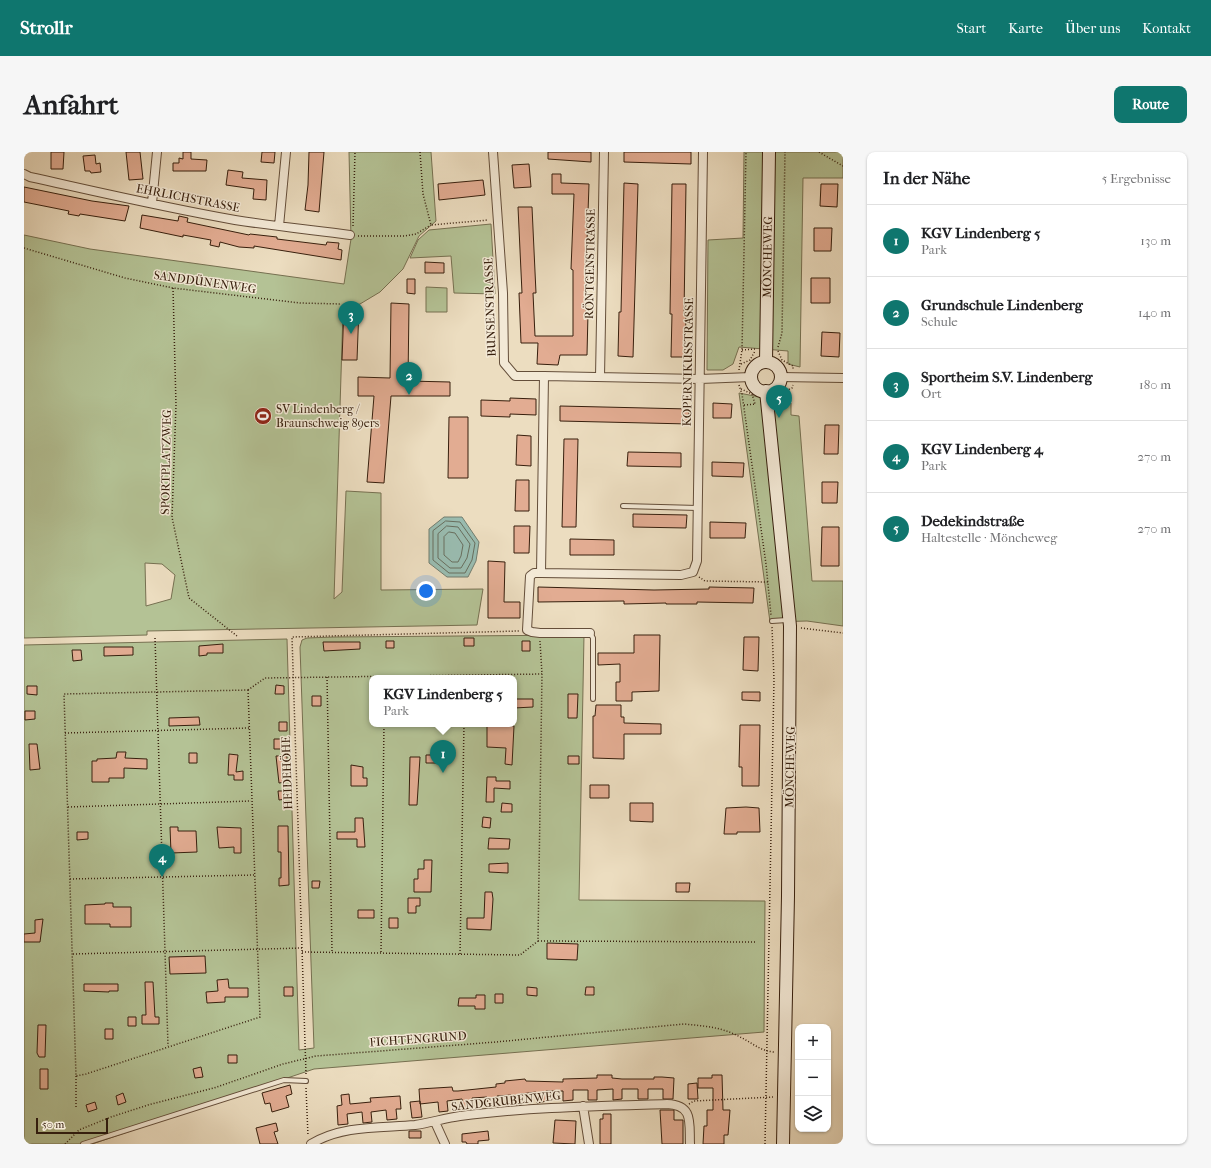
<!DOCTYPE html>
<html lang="de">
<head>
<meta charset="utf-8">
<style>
	:root { --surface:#fff; --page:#f6f6f6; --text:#202124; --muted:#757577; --line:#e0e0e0; --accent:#0f766e }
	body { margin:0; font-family:"IM FELL French Canon",serif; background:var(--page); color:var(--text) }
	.controls { position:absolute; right:12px; bottom:12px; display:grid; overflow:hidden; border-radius:8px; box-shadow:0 1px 3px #0004 }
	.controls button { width:36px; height:36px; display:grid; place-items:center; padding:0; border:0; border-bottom:1px solid var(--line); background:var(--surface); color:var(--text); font:20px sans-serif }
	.scale { position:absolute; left:12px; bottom:10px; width:72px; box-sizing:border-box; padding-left:4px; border:2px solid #371f0d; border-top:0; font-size:11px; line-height:14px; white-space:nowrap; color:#371f0d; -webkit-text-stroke:3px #f3e9d6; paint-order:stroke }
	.you { position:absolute; left:402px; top:439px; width:14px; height:14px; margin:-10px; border:3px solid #fff; border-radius:50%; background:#1a73e8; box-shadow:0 0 0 6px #1a73e833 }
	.badge { display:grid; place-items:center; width:26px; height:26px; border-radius:50%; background:var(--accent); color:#fff; font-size:13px; font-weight:700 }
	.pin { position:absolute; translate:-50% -33px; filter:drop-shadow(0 1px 2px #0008) }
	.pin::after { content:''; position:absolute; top:21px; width:14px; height:12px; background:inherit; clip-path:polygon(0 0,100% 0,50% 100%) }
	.popup { position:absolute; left:345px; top:523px; width:148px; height:52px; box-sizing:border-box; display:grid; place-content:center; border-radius:8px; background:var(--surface); filter:drop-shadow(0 1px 3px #0005); font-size:13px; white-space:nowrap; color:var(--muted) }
	.popup b { font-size:15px; color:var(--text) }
	.popup::after { content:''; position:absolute; left:50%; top:100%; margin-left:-8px; border:8px solid transparent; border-top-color:var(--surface) }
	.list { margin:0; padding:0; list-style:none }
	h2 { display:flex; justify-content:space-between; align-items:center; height:52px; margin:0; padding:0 16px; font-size:17px }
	h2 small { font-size:13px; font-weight:400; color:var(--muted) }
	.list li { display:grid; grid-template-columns:26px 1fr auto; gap:12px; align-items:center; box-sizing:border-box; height:72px; padding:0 16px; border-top:1px solid var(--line) }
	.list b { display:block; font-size:15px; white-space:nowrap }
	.list p { margin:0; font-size:13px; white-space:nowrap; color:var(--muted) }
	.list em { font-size:13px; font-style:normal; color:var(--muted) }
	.icon { flex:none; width:22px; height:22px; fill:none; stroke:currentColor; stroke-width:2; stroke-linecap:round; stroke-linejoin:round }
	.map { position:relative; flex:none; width:819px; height:992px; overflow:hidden; border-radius:8px }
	header { display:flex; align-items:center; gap:24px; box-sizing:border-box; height:56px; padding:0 20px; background:var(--accent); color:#fff }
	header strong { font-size:19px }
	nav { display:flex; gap:22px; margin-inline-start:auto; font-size:14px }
	.intro { display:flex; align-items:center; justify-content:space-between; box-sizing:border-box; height:96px; padding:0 24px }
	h1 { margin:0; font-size:28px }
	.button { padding:10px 18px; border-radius:8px; background:var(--accent); color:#fff; font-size:14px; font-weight:700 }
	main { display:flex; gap:24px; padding:0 24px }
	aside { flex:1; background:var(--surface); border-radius:8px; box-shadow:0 1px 3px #0004 }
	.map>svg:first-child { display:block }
	.green { fill:#b4c295; stroke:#767051; fill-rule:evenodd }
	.water { fill:#99bcb0; stroke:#727d6f }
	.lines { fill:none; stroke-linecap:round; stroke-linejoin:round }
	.shore { stroke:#686e5e; stroke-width:1 }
	.building { fill:#e2ac92; stroke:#371f0d }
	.service-casing { stroke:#644e3a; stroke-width:6 }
	.minor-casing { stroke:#644e3a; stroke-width:10 }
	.secondary-casing { stroke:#371f0d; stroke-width:14 }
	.path { stroke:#371f0d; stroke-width:1.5; stroke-dasharray:1 2; stroke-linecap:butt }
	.service { stroke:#f3e9d6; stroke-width:4 }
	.minor { stroke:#f3e9d6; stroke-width:8 }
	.secondary { stroke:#f3e9d6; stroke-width:12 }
	.labels { text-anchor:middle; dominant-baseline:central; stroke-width:3; stroke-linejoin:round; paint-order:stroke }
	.street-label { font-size:12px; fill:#371f0d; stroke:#f3e9d6 }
	.poi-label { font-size:12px; fill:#371f0d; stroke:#f3e9d6; text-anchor:start }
</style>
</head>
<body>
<header>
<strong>Strollr</strong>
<nav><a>Start</a><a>Karte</a><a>Über uns</a><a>Kontakt</a></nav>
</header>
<div class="intro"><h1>Anfahrt</h1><a class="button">Route</a></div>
<main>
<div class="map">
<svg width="819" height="992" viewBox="0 0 819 992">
	<rect width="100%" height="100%" fill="#ecddc0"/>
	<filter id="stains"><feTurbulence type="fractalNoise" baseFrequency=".005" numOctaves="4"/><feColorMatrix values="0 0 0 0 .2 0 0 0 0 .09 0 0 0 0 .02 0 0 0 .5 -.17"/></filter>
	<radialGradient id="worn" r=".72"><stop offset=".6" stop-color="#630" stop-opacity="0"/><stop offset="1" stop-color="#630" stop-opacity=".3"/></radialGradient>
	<path class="green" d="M325,0H407L412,69L395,84L379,117L356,140L336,152L319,159L310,447L318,440L322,339L357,341V438L459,437L453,473L123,479V483L0,486V83L66,97L320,132L327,87ZM121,411L138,412L151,423L147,447L122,454Z
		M720,0H819V26H779L776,215L764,212V199L715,195L709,212L699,218H683L684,88L719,86Z
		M467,72L471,142L430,141L427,104L386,106L394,88L405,78Z
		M402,135L423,136V160H402Z
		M715,241L767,251V263L775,264L788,429H819V474L783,469L746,470Z
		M560,483L555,748L741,749L740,880L290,917L68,992H0V493L263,487L275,898L290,896L276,495L278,488L283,486L310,485ZM348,526H490V572H348Z"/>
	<path class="water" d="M420,365H438L455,390L452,409L444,425H423L405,411V377Z"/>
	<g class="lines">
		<path class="shore" d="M422,369L436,370L451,391L448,408L441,421H425L409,408V379Z
			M423,374L434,375L446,392L443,406L437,416H426L414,406V382Z
			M425,380L431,381L439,393L437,404L434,410H428L420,403V385Z"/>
	</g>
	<path class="building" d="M27,0H40L39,17H27Z
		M102,0H116L119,27L105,28Z
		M159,0H167V7L183,8L182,19H149V11H155V6L159,7Z
		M238,0H251L250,11L237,10Z
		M285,0H300L295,60L281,58L284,33Z
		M524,0H567V10L524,7Z
		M600,0H667V12L600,10Z
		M71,3L72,12L76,11L77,20L67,21L66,19H61L59,4Z
		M505,12L507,35L490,36L488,13Z
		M204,18L219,20L218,26L243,28L242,48L229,47L230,37L202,33Z
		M528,22H537V31L565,32L562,118H564L562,161H564L563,203H536L534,213L513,212L514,191H497L495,141H498L494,55H508L512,141H509L511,184H549V118L547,117L550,42H528Z
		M459,28L461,43L415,48L414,32Z
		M600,31L614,32L609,205L594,204L595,160H597Z
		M648,32H662L660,162H662L661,205H647L648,162H646Z
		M797,32H814L813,55L796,54Z
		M0,35L68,49L105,54L101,69L56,62L55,64L44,62L45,59L0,50Z
		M118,63L154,69L155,64L164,66L163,70L225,83L226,82L253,85V87L302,93L303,90L315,91L314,97L318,98L317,108L230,94V96L215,95L196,90L195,95L186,93L187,88L159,83V85L116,76Z
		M790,76H808L807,99H790Z
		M401,110L420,111V121H401Z
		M787,126H806V151H787Z
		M383,127H391V142L383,141Z
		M367,151L385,152L384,229L426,230V244H367L360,331L343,330L350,244H334V225L366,226Z
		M320,155H335L333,208H318Z
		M798,180L816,181L815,205L797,204Z
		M486,246L512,247V263L486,262V265L457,264V248L486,249Z
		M689,251L708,252L707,266H689Z
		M536,254L665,257V272L536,269Z
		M425,265H444V326H424Z
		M801,273H815L814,302H800Z
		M493,283L507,284V314L492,313Z
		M540,287H554L552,375H538Z
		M604,300L657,301V315L603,314Z
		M688,310L720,311L719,325L688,324Z
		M492,328H505V359H491Z
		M798,330H814L813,351H798Z
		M609,362L663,363L662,376L609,375Z
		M686,370L722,371L721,386H686Z
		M490,374H506L505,401H490Z
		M798,375H815V414H797Z
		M546,387L590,388V403H546Z
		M464,409L481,410L480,450H496V466H464Z
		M514,435L630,438L685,437V435L730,436L729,451L673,450V452H642V451L600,452V449L514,450Z
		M610,483H636L635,539L608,540V549H592V530H596V512L574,513V501H610Z
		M720,485H735L734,519L719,518Z
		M440,486H450V494H440Z
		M362,489H370V496H362Z
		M498,489H506V499H498Z
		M299,490H336V497L300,499Z
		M199,492V501H183V503L175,504V494Z
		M80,495H109V503L80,504Z
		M48,498H57L58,508L49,509Z
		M252,533L260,534V542H251Z
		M3,534H13V543L3,542Z
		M718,540H736V549L718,548Z
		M544,542H554L553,566H544Z
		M288,544H297V554H288Z
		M490,547H509V555L490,556Z
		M572,553H597V565H600V571L637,572V582H600V607L569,606V564H571Z
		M1,559H11V567L1,568Z
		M175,565L176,573L145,574V566Z
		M255,570H263V579H255Z
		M463,572L490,574L488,613L481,612L482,596L463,595Z
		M716,573H736L735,634H718V615H715Z
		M250,587H258V597H250Z
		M5,592H13L16,617L6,618Z
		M93,600H102L101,606L123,607V617L100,616V626H85V630H68V609H73V607L92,606Z
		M165,601H173V611H165Z
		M205,602L214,603L212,620L219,619V628H210V623H204Z
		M402,603H412V611H402Z
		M252,604H263L262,630L255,631Z
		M544,604H555V612H544Z
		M386,605H396L393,653H385Z
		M327,613L339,615V626H343V634H327Z
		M463,625H472V629H486V637L470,636V650H462Z
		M566,633H585V646H566Z
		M254,639H262V647L255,648Z
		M478,651L488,652V660H477Z
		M606,651H629V670L606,669Z
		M722,655L735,656L736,680H713V682H700L702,656Z
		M459,665L467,666L466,676L458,675Z
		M331,666H339L341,695H333V687H313V680H331Z
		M254,674H264L265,733L255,734V726H257V700H254Z
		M146,675H154V679H172L173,700L147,701Z
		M193,675L217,676V701H210V695L195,696Z
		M53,680H64V687L53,688Z
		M465,686L486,687L485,697H464Z
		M400,708H408L407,740H390V727H394V717H400Z
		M484,711V721L465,720V712Z
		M288,729H296L295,736H288Z
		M652,731H666L665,740H652Z
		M461,740H468L469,747L467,778L443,777V766H460Z
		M384,746H396V754H392V761H384Z
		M81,751H89V755H107V775H86V772H61V753L81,752Z
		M334,758H350V766H334Z
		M365,766H374V776H365Z
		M19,767L16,790H0V782L11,781V768Z
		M523,791L554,792L553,808L523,807Z
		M181,804L182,821L146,822L145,805Z
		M204,827L205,836H224V845H201V850L183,851L182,840L194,839L193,828Z
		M121,830H129L131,865H135V872H118V863H122Z
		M60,832H94V839H85V840L60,839Z
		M260,835H269V844H260Z
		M503,835L513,836V844L503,843Z
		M562,835H570V843H561Z
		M471,842H479V851H471Z
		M452,843H461V857H451V854H434L435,846H452Z
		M104,865H112V874H104Z
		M14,873H22L21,905H15L13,901Z
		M81,877H89V887H81Z
		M204,903H213V911H204Z
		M177,915L179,925L171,926L169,917Z
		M16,917H24V937H16Z
		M573,923H588V926L598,927H630V925H638L650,926L649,947H639V937H624V947H614V937H598V947L589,948V937L573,938V948H564V938H549V948L539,949V939H522L523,949L513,951L512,940L497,942L498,952L489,953L487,943L473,944L474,954L464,955L463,945L448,946L449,956L439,957L438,947L423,949L424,959L415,960L414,950L396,952L395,937L428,935L429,939H434L472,935V932L481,931V929L501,927L502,929L539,930V927L573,926Z
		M688,923H698L699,958H706L704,983H700V992H679L680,974H683V958H689V936H674V926H688Z
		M673,931L674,947H664V932Z
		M266,933L268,942L262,944L265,955L248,960L246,951L241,952L238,941Z
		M99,941L102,950L94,953L92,944Z
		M325,942L326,952L347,950L346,946L376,944L377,957H372L373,967L363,968L362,958L347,960L348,970L339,971L338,960L323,962L324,972L314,973L313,954L318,953L317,943Z
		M396,949L398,965L388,966L386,950Z
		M71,950L73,957L64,960L62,953Z
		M636,958H650V968H659V992H638Z
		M579,962H587V992H576V967H579Z
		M531,968L552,969L551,992L529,991Z
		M252,971L254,979L250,980L254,992H236L232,976Z
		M385,979H397V986H385Z
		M464,979L465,988L454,989V992H443L442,990H438V982Z"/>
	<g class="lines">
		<defs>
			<path id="service" d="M599,354L674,356
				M748,469L763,468
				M566,481L569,486V547
				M59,992L260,928L282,929"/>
			<path id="minor" d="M469,0L479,141L480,211L491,224H520L517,421L657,423L669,420L673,409L679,0
				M0,22L6,25C74,40 142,56 211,68C249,74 288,78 326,83
				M128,51L133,0
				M255,74L262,0
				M520,224L676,227L727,225
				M576,225L580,0
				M756,225L819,226
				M517,421H510L506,424L503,478L508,480L516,481H566
				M559,954L565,992
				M411,970L421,992
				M287,992C318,973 357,976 391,973C406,971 421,966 436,964C504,955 574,954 643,952C670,953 665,971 666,992"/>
			<g id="secondary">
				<path id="s1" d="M742,210L745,0"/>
				<circle cx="742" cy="225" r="15"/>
				<path d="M742,239L766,474L764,744L759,992"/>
			</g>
		</defs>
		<use href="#service" class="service-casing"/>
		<use href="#minor" class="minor-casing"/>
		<use href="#secondary" class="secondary-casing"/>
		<path class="path" d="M396,0L399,42L407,73L464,68
			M795,0L819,14
			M329,74L331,0
			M334,84H380L392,82L407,73
			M0,96L101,126L149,136L276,151L317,152
			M149,136L152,253L148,365L165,446L213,484
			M754,195L758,181L761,0
			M718,198L731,197
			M754,199L758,208L769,214V217
			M717,212L726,208L731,199
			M715,218L718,198L722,0
			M715,233L718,242L742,412L747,463
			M717,237L728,242L731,252
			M754,247L759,240L768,236L769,233
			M720,253L732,252
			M675,425L681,429L744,430
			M777,476L819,481
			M131,486L144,894
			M303,525L308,799
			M224,538L236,865L62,922L52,924L40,542Z
			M224,538L241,526L518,522
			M41,581L225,576
			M44,655L227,649
			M46,727L230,723
			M514,789L731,790
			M278,800L496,803L514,789L518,522L516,489
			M357,800L360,572
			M49,802L278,796
			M436,802L440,572
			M282,922L268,485L495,479
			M282,936L284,984
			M665,952L670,949L749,945
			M52,955V924
			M41,992L55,978L87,965L124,953L190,936L259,912L292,904L472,890L660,872C680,874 698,875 716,885C727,890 736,899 750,900
			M741,992L750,528L748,475"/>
		<use href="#service" class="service"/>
		<use href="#minor" class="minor"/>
		<use href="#secondary" class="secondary"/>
	</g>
	<defs>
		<symbol id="stadium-disc" viewBox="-11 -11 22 22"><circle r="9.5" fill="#8f2418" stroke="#f3e9d6"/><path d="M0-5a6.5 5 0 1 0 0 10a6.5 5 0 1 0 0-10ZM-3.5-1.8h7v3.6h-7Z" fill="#fff"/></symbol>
	</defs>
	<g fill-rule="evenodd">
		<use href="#stadium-disc" x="229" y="254" width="20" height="20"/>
	</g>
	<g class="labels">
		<g class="street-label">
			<text transform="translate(164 46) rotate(11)">EHRLICHSTRASSE</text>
			<text stroke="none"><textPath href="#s1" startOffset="105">MÖNCHEWEG</textPath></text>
			<text transform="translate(566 112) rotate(-89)">RÖNTGENSTRASSE</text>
			<text transform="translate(181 130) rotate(8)">SANDDÜNENWEG</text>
			<text transform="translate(466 155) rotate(-92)">BUNSENSTRASSE</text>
			<text transform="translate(664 210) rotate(-89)">KOPERNIKUSSTRASSE</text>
			<text transform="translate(142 310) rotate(-89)">SPORTPLATZWEG</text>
			<text transform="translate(766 615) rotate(-89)">MÖNCHEWEG</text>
			<text transform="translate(263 621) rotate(-92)">HEIDEHÖHE</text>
			<text transform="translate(394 887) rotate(-4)">FICHTENGRUND</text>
			<text transform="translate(482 949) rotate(-6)">SANDGRUBENWEG</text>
		</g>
		<g class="poi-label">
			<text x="252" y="257">SV Lindenberg /<tspan x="252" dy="14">Braunschweig 89ers</tspan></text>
		</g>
	</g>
	<rect width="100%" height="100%" filter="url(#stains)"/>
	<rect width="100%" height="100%" fill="url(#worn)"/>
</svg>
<div class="controls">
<button>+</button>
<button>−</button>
<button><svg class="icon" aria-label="layers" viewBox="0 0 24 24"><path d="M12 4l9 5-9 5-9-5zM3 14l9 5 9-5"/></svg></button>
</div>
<div class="scale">50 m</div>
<div class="you"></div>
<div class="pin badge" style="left:419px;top:621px">1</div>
<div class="popup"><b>KGV Lindenberg 5</b>Park</div>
<div class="pin badge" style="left:385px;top:243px">2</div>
<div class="pin badge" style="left:327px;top:182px">3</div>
<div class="pin badge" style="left:138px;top:725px">4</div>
<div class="pin badge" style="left:755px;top:266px">5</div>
</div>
<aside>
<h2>In der Nähe<small>5 Ergebnisse</small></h2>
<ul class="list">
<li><span class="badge">1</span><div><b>KGV Lindenberg 5</b><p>Park</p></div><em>130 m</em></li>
<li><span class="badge">2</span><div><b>Grundschule Lindenberg</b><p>Schule</p></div><em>140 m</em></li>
<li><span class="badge">3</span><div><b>Sportheim S.V. Lindenberg</b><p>Ort</p></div><em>180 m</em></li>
<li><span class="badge">4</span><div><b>KGV Lindenberg 4</b><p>Park</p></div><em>270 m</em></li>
<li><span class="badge">5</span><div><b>Dedekindstraße</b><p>Haltestelle · Möncheweg</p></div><em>270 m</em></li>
</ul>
</aside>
</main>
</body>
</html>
